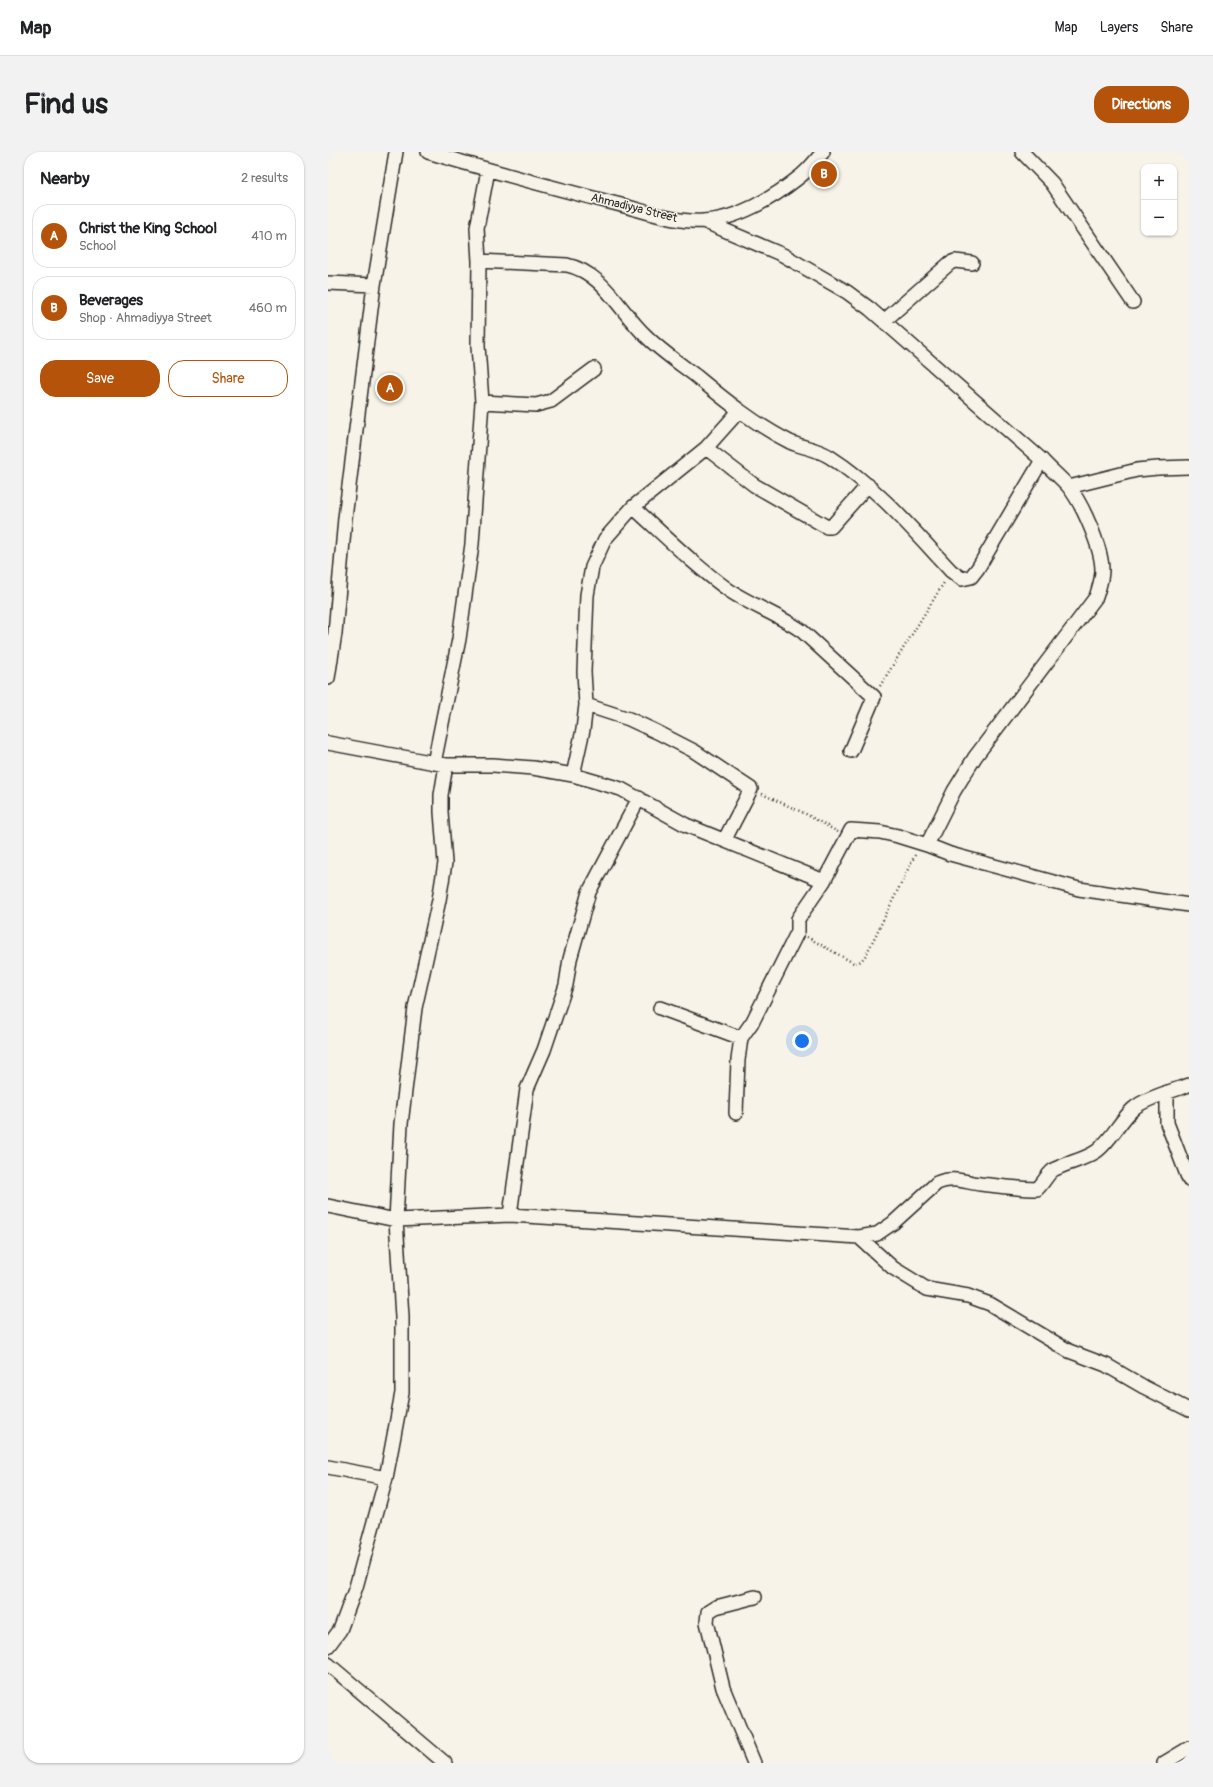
<!DOCTYPE html>
<html lang="en">
<head>
<meta charset="utf-8">
<style>
	:root { --surface:#fff; --page:#f2f2f2; --text:#202124; --muted:#757577; --line:#e0e0e0; --accent:#b45309 }
	body { margin:0; font-family:Pangolin,sans-serif; background:var(--page); color:var(--text) }
	.controls { position:absolute; right:12px; top:12px; display:grid; overflow:hidden; border-radius:8px; box-shadow:0 1px 3px #0004 }
	.controls button { width:36px; height:36px; display:grid; place-items:center; padding:0; border:0; border-bottom:1px solid var(--line); background:var(--surface); color:var(--text); font:20px sans-serif }
	.you { position:absolute; left:474px; top:889px; width:14px; height:14px; margin:-10px; border:3px solid #fff; border-radius:50%; background:#1a73e8; box-shadow:0 0 0 6px #1a73e833 }
	.badge { display:grid; place-items:center; width:26px; height:26px; border-radius:50%; background:var(--accent); color:#fff; font-size:13px; font-weight:700 }
	.pin { position:absolute; translate:-50% -50%; border:2px solid #fff; box-shadow:0 1px 4px #0006 }
	.list { margin:0; padding:0; list-style:none }
	h2 { display:flex; justify-content:space-between; align-items:center; height:52px; margin:0; padding:0 16px; font-size:17px }
	h2 small { font-size:13px; font-weight:400; color:var(--muted) }
	.list li { display:grid; grid-template-columns:26px 1fr auto; gap:12px; align-items:center; box-sizing:border-box; height:64px; margin:0 8px 8px; padding:0 8px; border:1px solid var(--line); border-radius:16px }
	.list b { display:block; font-size:15px; white-space:nowrap }
	.list p { margin:0; font-size:13px; white-space:nowrap; color:var(--muted) }
	.list em { font-size:13px; font-style:normal; color:var(--muted) }
	.actions { display:flex; gap:8px; padding:12px 16px }
	.actions a { flex:1; padding:9px 0; border:1px solid var(--accent); border-radius:16px; text-align:center; font-size:14px; color:var(--accent) }
	.actions .main { background:var(--accent); color:#fff }
	.map { position:relative; flex:none; width:861px; height:1611px; overflow:hidden; border-radius:16px }
	header { display:flex; align-items:center; gap:24px; box-sizing:border-box; height:56px; padding:0 20px; background:var(--surface); border-bottom:1px solid var(--line) }
	header strong { font-size:19px }
	nav { display:flex; gap:22px; margin-inline-start:auto; font-size:14px }
	.intro { display:flex; align-items:center; justify-content:space-between; box-sizing:border-box; height:96px; padding:0 24px }
	h1 { margin:0; font-size:28px }
	.button { padding:10px 18px; border-radius:16px; background:var(--accent); color:#fff; font-size:14px; font-weight:700 }
	main { display:flex; gap:24px; padding:0 24px }
	aside { flex:1; background:var(--surface); border-radius:16px; box-shadow:0 1px 3px #0004 }
	.map>svg:first-child { display:block }
	.lines { fill:none; stroke-linecap:round; stroke-linejoin:round }
	.minor-casing { stroke:#2b2b2b; stroke-width:16 }
	.path { stroke:#2b2b2b; stroke-width:2.5; stroke-dasharray:1 3; stroke-linecap:butt }
	.minor { stroke:#f7f3e8; stroke-width:13 }
	.labels { text-anchor:middle; dominant-baseline:central; stroke-width:3; stroke-linejoin:round; paint-order:stroke }
	.street-label { font-size:12px; fill:#2b2b2b; stroke:#f7f3e8 }
</style>
</head>
<body>
<header>
<strong>Map</strong>
<nav><a>Map</a><a>Layers</a><a>Share</a></nav>
</header>
<div class="intro"><h1>Find us</h1><a class="button">Directions</a></div>
<main>
<aside>
<h2>Nearby<small>2 results</small></h2>
<ul class="list">
<li><span class="badge">A</span><div><b>Christ the King School</b><p>School</p></div><em>410 m</em></li>
<li><span class="badge">B</span><div><b>Beverages</b><p>Shop · Ahmadiyya Street</p></div><em>460 m</em></li>
</ul>
<div class="actions"><a class="main">Save</a><a>Share</a></div>
</aside>
<div class="map">
<svg width="861" height="1611" viewBox="0 0 861 1611">
	<rect width="100%" height="100%" fill="#f7f3e8"/>
	<filter id="ink" filterUnits="userSpaceOnUse"><feTurbulence type="fractalNoise" baseFrequency=".025" numOctaves="2"/><feDisplacementMap in="SourceGraphic" scale="8" xChannelSelector="R" yChannelSelector="G"/><feConvolveMatrix kernelMatrix="1 2 1 2 8 2 1 2 1" color-interpolation-filters="sRGB"/></filter>
	<g filter="url(#ink)">
		<g class="lines">
			<defs>
				<path id="minor" d="M100,0C163,19 226,36 289,52C317,59 347,71 375,69C408,68 445,46 470,26C480,19 487,9 495,0
					M694,0L724,31L805,150
					M375,69L455,103L519,140L542,157L714,308C722,317 732,325 740,334C754,351 774,396 774,418C774,428 771,436 768,445L647,605L626,639L599,693L622,702L751,737L861,753
					M151,109L239,113C276,121 292,160 318,184C333,199 351,211 368,224C397,248 428,273 462,290C475,296 488,296 502,305C549,335 585,378 623,419L634,427L643,425L650,416L714,308
					M0,131L46,133
					M556,169L622,111L627,109L644,111
					M154,250L208,253L223,249L266,217
					M378,296L426,333L499,375H503L540,333
					M741,335L809,318L830,316L861,315
					M305,355C337,384 367,414 402,439C425,454 451,463 474,479L546,545L523,599
					M0,526L7,481L17,366L46,133L68,0
					M258,553L301,567L329,580L366,599L423,637L397,687
					M0,591L118,613H165L205,616L245,623L293,637L358,673L496,729
					M106,611L131,487L144,392L154,250L150,194L151,109L149,76L160,18
					M245,623L255,578L258,553L256,520L259,443L264,415L277,387L305,355L378,296L411,259
					M332,856L413,886
					M839,940V971L861,1028
					M408,961L410,908L413,886L425,869L470,779V767L496,729L523,678L552,680L570,684L599,693
					M0,1054L68,1068L182,1063L531,1085L565,1116L599,1137L640,1144L662,1152L741,1199L778,1213L816,1235L861,1258
					M182,1063L199,937L216,898L238,833L242,807L261,740L311,646
					M531,1085L549,1082L565,1071L609,1031C624,1024 637,1030 652,1032C671,1034 691,1037 709,1037C716,1031 720,1020 727,1017C741,1010 756,1008 769,999C783,988 792,969 805,957C815,947 847,938 861,933
					M0,1315L58,1326
					M0,1494L12,1478L28,1435L58,1326L74,1241V1165L68,1068L73,972L87,856L111,748L117,711L113,660V643L118,613
					M0,1512L117,1611
					M426,1611L395,1536L379,1470L380,1460L388,1455L427,1445
					M836,1611L861,1596"/>
			</defs>
			<use href="#minor" class="minor-casing"/>
			<path class="path" d="M552,534L617,429
				M434,642L476,661L510,680
				M479,785L522,809L527,812L533,809L538,803L588,701"/>
			<use href="#minor" class="minor"/>
		</g>
	</g>
	<g class="labels">
		<g class="street-label">
			<text transform="translate(306 56) rotate(14)">Ahmadiyya Street</text>
		</g>
	</g>
</svg>
<div class="controls">
<button>+</button>
<button>−</button>
</div>
<div class="you"></div>
<div class="pin badge" style="left:62px;top:236px">A</div>
<div class="pin badge" style="left:496px;top:22px">B</div>
</div>
</main>
</body>
</html>
